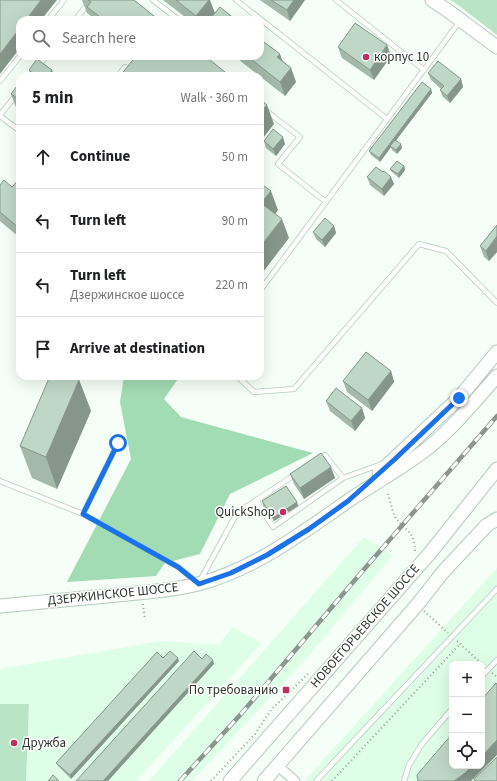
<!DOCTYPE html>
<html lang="en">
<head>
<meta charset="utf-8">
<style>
	:root { --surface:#fff; --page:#f2f2f2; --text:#202124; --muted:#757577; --line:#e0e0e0 }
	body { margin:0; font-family:"Source Sans 3",sans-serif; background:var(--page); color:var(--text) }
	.controls { position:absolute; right:12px; bottom:12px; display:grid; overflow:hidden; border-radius:8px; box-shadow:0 4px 16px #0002 }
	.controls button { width:36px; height:36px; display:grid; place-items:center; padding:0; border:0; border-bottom:1px solid var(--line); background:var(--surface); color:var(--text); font:20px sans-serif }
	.stop { position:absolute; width:12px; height:12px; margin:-9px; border:3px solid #1a73e8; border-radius:50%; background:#fff }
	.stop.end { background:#1a73e8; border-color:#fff; box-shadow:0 1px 4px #0008 }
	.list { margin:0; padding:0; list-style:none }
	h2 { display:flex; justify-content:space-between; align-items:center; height:52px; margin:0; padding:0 16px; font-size:17px }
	h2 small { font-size:13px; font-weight:400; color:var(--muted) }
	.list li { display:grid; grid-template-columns:26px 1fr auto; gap:12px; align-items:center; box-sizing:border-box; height:64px; padding:0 16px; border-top:1px solid var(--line) }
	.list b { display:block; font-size:15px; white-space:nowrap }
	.list p { margin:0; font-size:13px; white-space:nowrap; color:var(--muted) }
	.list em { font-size:13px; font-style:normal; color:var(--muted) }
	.icon { flex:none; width:22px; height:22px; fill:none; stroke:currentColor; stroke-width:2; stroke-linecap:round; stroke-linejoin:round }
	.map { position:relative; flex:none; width:497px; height:781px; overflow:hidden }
	.search { position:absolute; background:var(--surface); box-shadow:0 4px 16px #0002; left:16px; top:16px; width:248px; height:44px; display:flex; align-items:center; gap:10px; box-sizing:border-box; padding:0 14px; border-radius:12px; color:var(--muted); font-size:15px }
	.panel { position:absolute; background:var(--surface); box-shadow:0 4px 16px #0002; left:16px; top:72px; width:248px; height:308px; border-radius:12px }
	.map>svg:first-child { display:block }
	.built { fill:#defee7; fill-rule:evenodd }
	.green { fill:#b9e4c6 }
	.forest { fill:#a2dcb4 }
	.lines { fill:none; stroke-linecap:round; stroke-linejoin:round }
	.lane-casing { stroke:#b4ccbb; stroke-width:6 }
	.street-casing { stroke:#b4ccbb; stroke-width:11 }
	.secondary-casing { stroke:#b4ccbb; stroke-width:15 }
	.path { stroke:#949d96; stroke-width:2; stroke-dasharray:1 3; stroke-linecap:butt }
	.lane { stroke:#fff; stroke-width:4.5 }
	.street { stroke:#fff; stroke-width:9 }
	.secondary { stroke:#fff; stroke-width:13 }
	.rail-casing { stroke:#8c968e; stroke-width:4.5 }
	.rail { stroke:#fff; stroke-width:3; stroke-dasharray:9; stroke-linecap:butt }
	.wall { fill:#a4b9aa }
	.shaded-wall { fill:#86968b }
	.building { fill:#bfd7c6; stroke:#86968b }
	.route { stroke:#1a73e8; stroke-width:5 }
	.poi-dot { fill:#bd3062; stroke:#fff; stroke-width:1.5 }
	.labels { text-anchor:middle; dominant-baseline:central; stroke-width:3; stroke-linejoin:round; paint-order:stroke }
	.poi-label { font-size:13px; fill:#2c352e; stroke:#fff; text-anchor:start }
	.street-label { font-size:13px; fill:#2c352e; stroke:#fff }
</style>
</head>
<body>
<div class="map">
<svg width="497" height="781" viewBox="0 0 497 781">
	<rect width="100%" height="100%" fill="#f5fff7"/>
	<path class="built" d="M364,537L393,555L306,659L192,781H149Z
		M497,568V781H306L305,780ZM452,664H482V766H452Z
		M232,627L262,643L136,781H26L29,704H0V669L161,641L219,645Z"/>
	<path class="green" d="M450,0H497V35L454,2Z
		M0,704H29L26,781H0Z"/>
	<path class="forest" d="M124,376H180L164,399L181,417L313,453L230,494L200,554L165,563L156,576L67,582L131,459L120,402Z"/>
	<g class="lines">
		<defs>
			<path id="lane" d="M153,0L179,20
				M236,0L387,119
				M336,0L424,70
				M48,20L64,0
				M75,20L91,0
				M31,76L46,56
				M118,76L125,67
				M0,81L20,56
				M260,106L300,137L278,164L326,202
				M0,115L20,90
				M0,116L20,131
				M260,289L262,288L460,21
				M237,376L254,392L294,389L419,244L446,251L497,303
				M319,459L325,455L343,478
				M0,481L83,514L178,567L197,582
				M256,500L273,527L343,478L382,464
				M83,514L118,443
				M201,579L237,513L296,474
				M482,676L497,660
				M316,781L497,589
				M404,781L409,765L422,744L452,709"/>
			<path id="street" d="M278,766L295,781"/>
			<path id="secondary" d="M432,0L447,10L497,47
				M379,473L459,398L497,352
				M0,606C39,602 78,599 117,595C144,592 172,591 198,584C253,570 302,533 348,501C374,483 403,468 428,448C454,427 475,401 497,376
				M230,781L430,553L497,469
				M264,781L417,605L443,572L487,525L497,519"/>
		</defs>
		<use href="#lane" class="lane-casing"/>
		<use href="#street" class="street-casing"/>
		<use href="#secondary" class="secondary-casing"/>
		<path class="path" d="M388,494C390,500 392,510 394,515C403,532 415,528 415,552
			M143,604L145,620
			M424,611L448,633
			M457,641L483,665
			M492,673L497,677
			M211,781L255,734L271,710L308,674
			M332,781L460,644"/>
		<use href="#lane" class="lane"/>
		<use href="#street" class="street"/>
		<use href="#secondary" class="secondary"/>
		<defs>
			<path id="rail" d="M180,781L241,714L360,574L497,416"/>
		</defs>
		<use href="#rail" class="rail-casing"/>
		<use href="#rail" class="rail"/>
	</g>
	<path class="wall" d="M82,0H134L159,20H92L91,16L87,13Z
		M163,0H210L209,20H189Z
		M260,0H305L290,21Z
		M387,45L391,56L374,80L342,58L338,47Z
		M234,56H260L282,61L291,68L296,82L285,96Z
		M29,70L54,76H31Z
		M428,73L461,79L463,87L450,103L443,97L440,90L441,89L431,80Z
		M20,82V114L18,113L11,94Z
		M431,89L432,93L396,140L402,148L397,154L392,150L391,147L380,162L371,155L369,151Z
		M264,141L285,144L276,156L266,148Z
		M404,166L405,170L399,178L392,172L390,169Z
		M383,172L394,184L384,196L370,185L367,177Z
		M20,178V238L0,221V185L12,187Z
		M497,225V252L489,261L484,257L480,246Z
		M334,226L336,233L325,247L316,239L313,232Z
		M391,371L394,382L372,411L347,392L343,381Z
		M79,380L91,411L57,489L32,478L20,446Z
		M326,401L362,408L365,418L355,431L330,411Z
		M290,474L335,478L304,499L294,484Z
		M262,501L297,502L298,506L274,521L263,505Z
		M163,658L179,661L71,779L58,766L56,763Z"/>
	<path class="shaded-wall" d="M41,0H57L41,20H26Z
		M209,0H210L215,13L209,20H198L196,16Z
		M294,0H305L290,21L287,10Z
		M20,28V48L0,74V54Z
		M387,45L391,56L374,80L370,70Z
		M280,54L285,68L277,57Z
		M291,68L296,82L285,96L280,82Z
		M52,70L54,76H48Z
		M461,79L463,87L450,103L447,96Z
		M431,89L432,93L391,147L390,146L391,147L380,162L379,158Z
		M267,105L274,124L260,142V113Z
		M283,137L285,144L276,156L273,149Z
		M401,144L402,148L397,154L396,150Z
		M404,166L405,170L399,178L398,174Z
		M391,177L394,184L384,196L382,189Z
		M271,191L278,210L269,223L261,203Z
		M282,219L289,238L260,276V247Z
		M334,226L336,233L325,247L322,240Z
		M497,236V252L489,261L486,251Z
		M391,371L394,382L372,411L368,400Z
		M79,380L91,411L57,489L46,457Z
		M362,408L365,418L355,431L351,421Z
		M331,467L335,478L304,499L300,488Z
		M297,502L298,506L274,521L273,518Z
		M178,658L179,661L71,779L70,775Z
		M213,660L214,664L108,781H103Z
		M497,740V755L471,781H454L472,766H482V756Z"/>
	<path class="building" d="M0,0H41L26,20H20V28L0,54Z
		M88,0H134L159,20H104L87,7L91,2Z
		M176,0H209L196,16Z
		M271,0H294L287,10Z
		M220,7L236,20H209Z
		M355,23L387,45L370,70L338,47Z
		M260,39L280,54L277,57L291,68L280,82L247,56H260Z
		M136,56H205L230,76H179L177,75V76H120Z
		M37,59L52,70L48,76H33L34,74L29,70Z
		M438,61L461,79L447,96L440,90L444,86L428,73Z
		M20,82V100L11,94Z
		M422,82L431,89L379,158L369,151Z
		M260,99L267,105L260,113Z
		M273,129L283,137L273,149L264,141Z
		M395,140L401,144L396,150L390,146Z
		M397,161L404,166L398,174L390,169Z
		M376,167L383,172L384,171L391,177L382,189L367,177Z
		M20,178V229L0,212V185L4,180L12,187Z
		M260,183L271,191L261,203L282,219L260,247Z
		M325,218L334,226L322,240L313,232Z
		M497,225V236L486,251L480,246Z
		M366,352L391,371L368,400L343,381Z
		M50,376H71L79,380L46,457L20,446Z
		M336,388L362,408L351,421L326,401Z
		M321,453L331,467L300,488L290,474Z
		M286,486L297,502L273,518L262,501Z
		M170,651L178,658L70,775L56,763L157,652L163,658Z
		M194,651L202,659L206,654L213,660L103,781H76Z
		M496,683L497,684V740L482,756V699Z
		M452,734V766H472L465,773L454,781H418L417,775Z
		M497,757V781H475L474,779Z
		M53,775L59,781H48Z"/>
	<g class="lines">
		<path class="route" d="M118,443L83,514L178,567L199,584L231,573L267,555L309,529L348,501L395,459L459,398"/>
	</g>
	<g class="poi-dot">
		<circle cx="366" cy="57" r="4"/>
		<circle cx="283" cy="512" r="4"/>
		<rect x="282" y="686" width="8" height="8" rx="2"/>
		<circle cx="14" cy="743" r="4"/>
	</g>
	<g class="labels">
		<g class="poi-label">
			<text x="374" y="57">корпус 10</text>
			<text x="275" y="512" text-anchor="end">QuickShop</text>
			<text x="278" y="690" text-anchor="end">По требованию</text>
			<text x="22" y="743">Дружба</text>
		</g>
		<g class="street-label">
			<text transform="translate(113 594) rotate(-6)">ДЗЕРЖИНСКОЕ ШОССЕ</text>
			<text transform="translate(365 626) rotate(-49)">НОВОЕГОРЬЕВСКОЕ ШОССЕ</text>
		</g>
	</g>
</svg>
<div class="controls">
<button>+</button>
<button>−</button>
<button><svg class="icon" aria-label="locate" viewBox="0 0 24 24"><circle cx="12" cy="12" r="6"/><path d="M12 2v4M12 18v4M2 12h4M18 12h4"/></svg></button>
</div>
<div class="stop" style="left:118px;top:443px"></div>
<div class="stop end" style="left:459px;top:398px"></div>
<div class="search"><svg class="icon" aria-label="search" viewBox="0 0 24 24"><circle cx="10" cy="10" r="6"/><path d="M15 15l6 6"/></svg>Search here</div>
<section class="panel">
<h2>5 min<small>Walk · 360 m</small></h2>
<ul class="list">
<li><svg class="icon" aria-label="ahead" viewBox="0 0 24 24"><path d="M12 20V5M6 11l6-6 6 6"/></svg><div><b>Continue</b></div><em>50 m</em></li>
<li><svg class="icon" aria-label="left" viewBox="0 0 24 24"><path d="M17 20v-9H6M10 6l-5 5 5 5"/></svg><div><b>Turn left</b></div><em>90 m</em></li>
<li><svg class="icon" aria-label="left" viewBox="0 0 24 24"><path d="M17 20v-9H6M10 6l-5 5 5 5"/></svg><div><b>Turn left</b><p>Дзержинское шоссе</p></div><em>220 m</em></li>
<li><svg class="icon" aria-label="arrive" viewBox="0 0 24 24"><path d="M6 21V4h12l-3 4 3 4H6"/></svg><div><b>Arrive at destination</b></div></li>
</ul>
</section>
</div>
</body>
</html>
